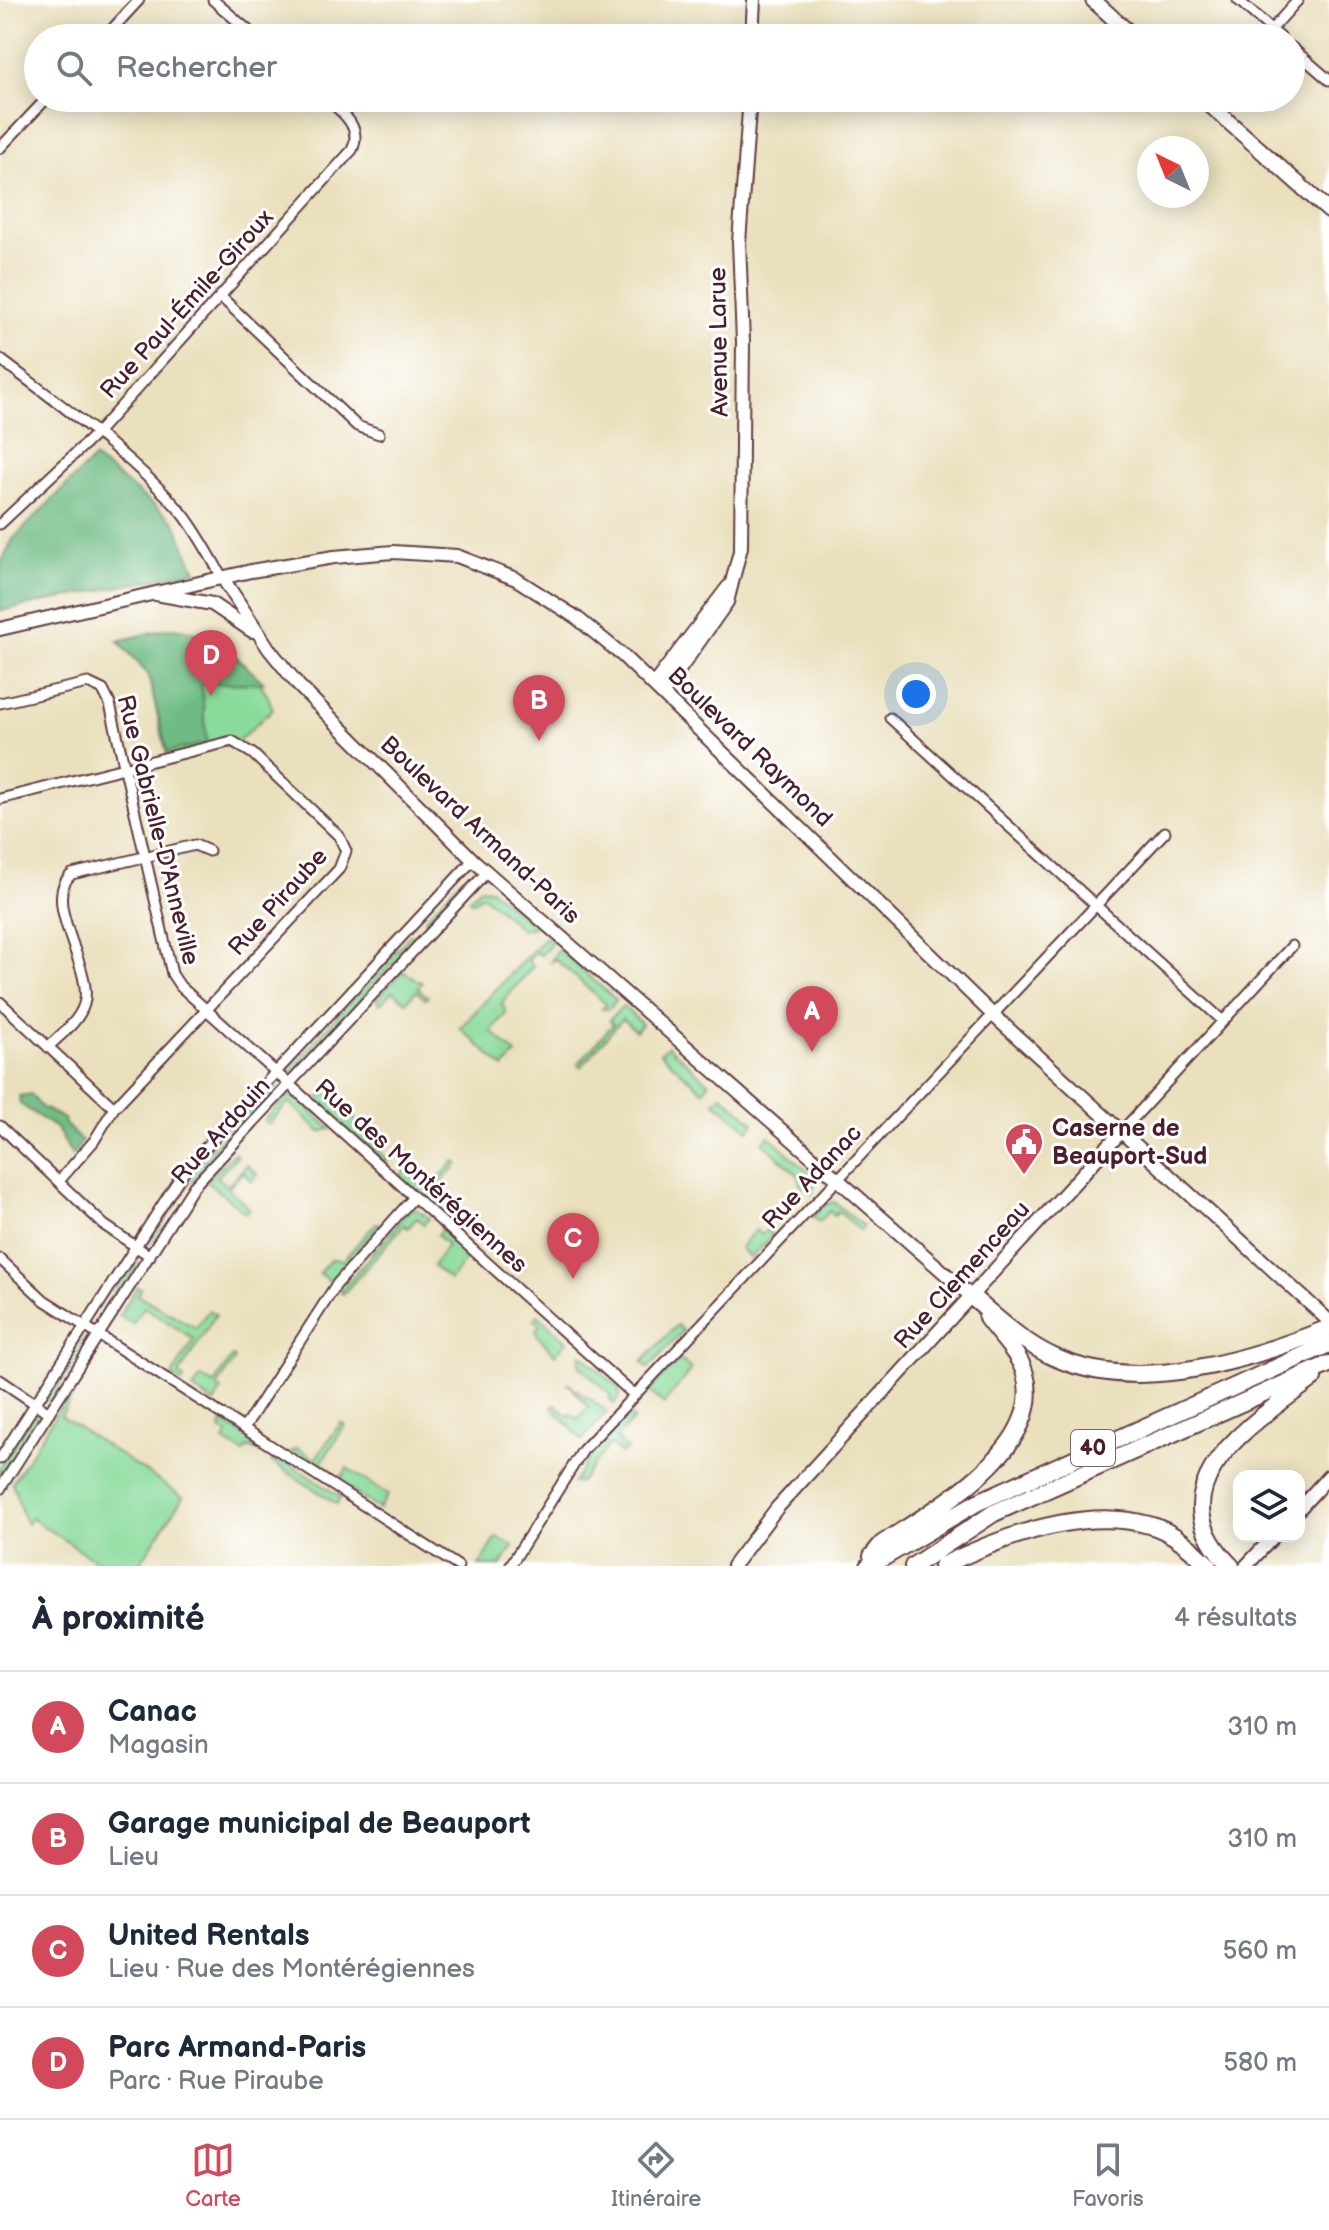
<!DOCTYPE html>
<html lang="fr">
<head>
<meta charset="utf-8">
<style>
	:root { --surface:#fff; --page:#f6f6f7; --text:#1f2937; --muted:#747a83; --line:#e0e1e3; --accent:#d1495b }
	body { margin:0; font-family:"Balsamiq Sans",sans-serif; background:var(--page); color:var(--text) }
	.controls { position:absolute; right:24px; bottom:24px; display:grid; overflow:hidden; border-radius:16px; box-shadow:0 4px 20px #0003 }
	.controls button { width:72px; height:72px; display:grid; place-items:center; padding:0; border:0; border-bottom:2px solid var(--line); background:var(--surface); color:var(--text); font:40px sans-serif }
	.compass { position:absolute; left:1137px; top:136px; width:72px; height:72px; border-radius:50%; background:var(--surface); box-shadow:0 4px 20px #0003; rotate:317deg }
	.you { position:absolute; left:916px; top:694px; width:28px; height:28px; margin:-20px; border:6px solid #fff; border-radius:50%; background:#1a73e8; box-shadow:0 0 0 12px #1a73e833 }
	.badge { display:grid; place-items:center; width:52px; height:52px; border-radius:50%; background:var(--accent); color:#fff; font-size:26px; font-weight:700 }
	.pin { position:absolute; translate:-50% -66px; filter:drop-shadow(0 2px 4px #0008) }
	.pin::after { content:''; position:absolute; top:42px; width:28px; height:24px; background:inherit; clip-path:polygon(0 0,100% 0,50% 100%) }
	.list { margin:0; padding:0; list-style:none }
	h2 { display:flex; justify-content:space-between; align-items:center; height:104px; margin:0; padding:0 32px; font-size:34px }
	h2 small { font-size:26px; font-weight:400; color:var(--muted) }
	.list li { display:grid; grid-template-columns:52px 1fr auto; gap:24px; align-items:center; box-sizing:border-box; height:112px; padding:0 32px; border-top:2px solid var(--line) }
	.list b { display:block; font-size:30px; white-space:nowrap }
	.list p { margin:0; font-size:26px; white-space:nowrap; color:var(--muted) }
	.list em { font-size:26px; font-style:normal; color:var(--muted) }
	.icon { flex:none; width:44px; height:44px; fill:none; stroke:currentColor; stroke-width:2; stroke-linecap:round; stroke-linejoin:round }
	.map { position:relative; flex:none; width:1329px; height:1566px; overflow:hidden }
	.search { position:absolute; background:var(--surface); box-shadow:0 4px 20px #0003; left:24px; right:24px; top:24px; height:88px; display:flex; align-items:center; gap:20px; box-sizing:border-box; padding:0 28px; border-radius:44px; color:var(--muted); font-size:30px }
	.sheet { height:552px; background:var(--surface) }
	nav { display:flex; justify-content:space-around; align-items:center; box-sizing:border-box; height:112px; border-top:2px solid var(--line); background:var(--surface); font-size:22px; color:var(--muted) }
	nav a { display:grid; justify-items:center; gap:4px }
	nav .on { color:var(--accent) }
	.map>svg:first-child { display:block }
	.green { fill:#89db9b; stroke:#6a7d63; stroke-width:2 }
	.forest { fill:#6ebb83; stroke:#5c6d57; stroke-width:2 }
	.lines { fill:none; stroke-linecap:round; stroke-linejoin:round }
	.minor-casing { stroke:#623c41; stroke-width:13 }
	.tertiary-casing { stroke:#623c41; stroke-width:16 }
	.secondary-casing { stroke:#623c41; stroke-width:18 }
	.motorway-casing { stroke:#623c41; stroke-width:20 }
	.minor { stroke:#fff; stroke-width:9 }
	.tertiary { stroke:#fff; stroke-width:12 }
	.secondary { stroke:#fff; stroke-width:14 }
	.motorway { stroke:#fff; stroke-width:16 }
	.labels { text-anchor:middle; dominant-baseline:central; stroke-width:6; stroke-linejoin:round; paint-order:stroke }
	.shield { fill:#fff; stroke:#80626b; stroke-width:2 }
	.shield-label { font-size:22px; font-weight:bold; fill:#4a1f2b }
	.street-label { font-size:24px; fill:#4a1f2b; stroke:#fff }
	.poi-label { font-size:24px; font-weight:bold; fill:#4a1f2b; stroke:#fff; text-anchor:start }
</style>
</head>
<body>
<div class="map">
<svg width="1329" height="1566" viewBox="0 0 1329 1566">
	<rect width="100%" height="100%" fill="#fff"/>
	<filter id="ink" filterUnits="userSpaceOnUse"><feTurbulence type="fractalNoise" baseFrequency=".0125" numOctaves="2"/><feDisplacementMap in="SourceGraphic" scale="16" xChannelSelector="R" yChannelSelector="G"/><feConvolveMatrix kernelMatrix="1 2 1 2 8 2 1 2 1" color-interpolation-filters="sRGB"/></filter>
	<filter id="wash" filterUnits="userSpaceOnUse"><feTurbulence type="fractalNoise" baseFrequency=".006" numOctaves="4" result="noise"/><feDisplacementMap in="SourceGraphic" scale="32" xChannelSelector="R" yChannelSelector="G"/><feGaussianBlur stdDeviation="1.8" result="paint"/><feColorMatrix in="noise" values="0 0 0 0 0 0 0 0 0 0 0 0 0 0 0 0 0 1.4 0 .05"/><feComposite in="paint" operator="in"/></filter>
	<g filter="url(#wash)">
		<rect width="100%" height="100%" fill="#eae0bd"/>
		<path class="green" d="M171,628C216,631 258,667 273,709L236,743L167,756L148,674L118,641Z
			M463,877H468V882L426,924L425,918Z
			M480,888L491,889L534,927L522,930L483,895L472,902L469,899Z
			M410,935L415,936V940L293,1072L288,1071Z
			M545,937L552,943L541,955L536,952L528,961L533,966L502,1003L506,1013L491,1031L516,1054L504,1068L460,1028Z
			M558,949L616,1000L609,1009H602L606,1004L555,959L550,963Z
			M403,971L422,983L418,988L428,997L425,999L416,991L406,1002L393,991L380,1004L376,999Z
			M623,1006L642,1024L636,1031L622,1019L581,1067L578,1064L613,1024L609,1020Z
			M668,1046L709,1083L703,1091L660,1053Z
			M272,1084H277V1089L190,1182L151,1243H146L182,1181Z
			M323,1095H328L372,1135L368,1140L388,1160L385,1163L317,1102Z
			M722,1095L754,1123L749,1130L715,1102Z
			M291,1096L296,1098L331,1129L320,1132L289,1102L269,1124L264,1121L285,1098Z
			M769,1136L816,1179L812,1194L801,1185L800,1177L763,1143Z
			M234,1153L237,1156L217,1177L227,1186L247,1165L257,1174L252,1181L243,1172L228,1188L250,1209L246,1213L206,1181Z
			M455,1161L458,1164L426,1199L400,1176L406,1170L428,1189Z
			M834,1202L863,1226L861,1231L838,1211L834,1215L830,1211L819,1222L813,1217L824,1205Z
			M416,1209L429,1218L424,1224L417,1218L408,1228L404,1225L343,1294L340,1291L409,1211Z
			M376,1223L381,1224L331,1282L319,1273L331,1259L343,1260Z
			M442,1229L470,1254L450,1280L433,1266L447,1245L437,1235Z
			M756,1230L761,1235L767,1230L773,1235L750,1259L740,1247Z
			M133,1259L138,1263L101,1323H95Z
			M137,1287L141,1289L138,1295L196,1328L209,1310L216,1314L179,1374L184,1378L182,1383L172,1376L194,1339L144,1307L132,1324L119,1316Z
			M538,1315L567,1341L555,1355L538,1336L536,1329L540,1325L534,1319Z
			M677,1325L683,1331L648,1368L642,1362Z
			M86,1337L88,1342L52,1399L47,1401L45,1396L82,1339Z
			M581,1354L618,1387L620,1395L614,1404L609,1399L611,1395L579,1365Z
			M232,1356L235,1359L217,1387L222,1390L214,1403L193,1389L201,1377L214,1384Z
			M680,1359L691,1369L664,1404L649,1391Z
			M567,1382C580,1394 594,1400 607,1412L582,1440L552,1407L555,1404L568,1416L571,1413L577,1419L589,1407Z
			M73,1388L74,1394L61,1416L183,1497L138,1566H104L31,1518L27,1524C21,1516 18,1495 12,1483Z
			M628,1413L634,1419L616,1438L627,1449L622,1454L610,1444L580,1482L573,1483L596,1448Z
			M32,1416H37L38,1421L0,1476V1467Z
			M223,1422L264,1448L262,1452L248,1447L244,1453L224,1441L228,1434L221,1430Z
			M341,1423L345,1426L321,1463L330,1469L326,1475L291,1452L297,1448L315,1459Z
			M277,1456L341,1497L337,1504L272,1462Z
			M347,1468L388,1495L379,1509L339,1482Z
			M497,1537L513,1546L501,1566H479Z"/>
		<path class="forest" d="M94,458L174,521L196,571L0,611V565L13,539Z
			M171,628C211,631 236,657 264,683L201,684L207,743L167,752L148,674L118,641Z
			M31,1094L41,1107L64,1119L65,1124L82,1142L72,1155L57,1129L20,1104L19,1096Z"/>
	</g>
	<g filter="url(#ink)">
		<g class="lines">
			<defs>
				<path id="minor" d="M213,0L257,38
					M1238,0L1281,38
					M1271,30L1298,0
					M104,38L139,0
					M1291,47L1329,80
					M0,148L47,98
					M220,296L357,426L379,434
					M0,359C63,407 131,454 183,514C198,533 210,556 222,577
					M0,524L97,433L352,150C363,127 342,112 326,98
					M0,703L88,683L103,690L110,704L172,974L180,986L634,1395
					M890,718L1223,1021
					M0,799L232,741L253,754L339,836L346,851L339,869L114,1108L94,1141L59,1181
					M0,1002L114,1108
					M48,1047C60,1035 79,1022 84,1004C95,969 39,900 72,874L195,845L209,851
					M0,1126L104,1225L150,1256
					M1120,1133L1292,946
					M0,1259L44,1300L458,1566
					M0,1380L49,1413
					M244,1428L336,1285L414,1197
					M0,1459L184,1171L473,860
					M0,1489L194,1186L487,872
					M510,1566L583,1450L1165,832"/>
				<path id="tertiary" d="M752,38L754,0
					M222,577L269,649L299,686L473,860L972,1297
					M156,594L212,604L252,631
					M0,629L251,571L334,557L393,552L457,556L516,579L577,618L621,654L992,1014L1329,1321
					M654,684L728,587
					M663,693L727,602L741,547L743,342L739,242L750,98
					M1299,1509L1329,1476
					M733,1566L777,1508L1120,1133
					M1246,1566L1274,1536"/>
				<path id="secondary" d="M1093,0L1135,38
					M1202,98L1329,211"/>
				<path id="motorway" d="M972,1297C998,1319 1024,1344 1056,1358C1139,1395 1249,1360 1329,1328
					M872,1556L882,1544C931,1511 1047,1449 1025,1374C1019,1353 1000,1336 987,1318
					M869,1566L976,1503L1329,1344
					M913,1566L994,1513L1329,1364
					M942,1566C1001,1537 1082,1506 1149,1525C1173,1531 1192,1549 1209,1566
					M1231,1566C1150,1486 1252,1424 1313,1378"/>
			</defs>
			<use href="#minor" class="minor-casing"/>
			<use href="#tertiary" class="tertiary-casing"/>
			<use href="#secondary" class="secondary-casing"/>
			<use href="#motorway" class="motorway-casing"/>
			<use href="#minor" class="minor"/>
			<use href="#tertiary" class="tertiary"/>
			<use href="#secondary" class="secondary"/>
			<use href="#motorway" class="motorway"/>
		</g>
	</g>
	<defs>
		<symbol id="civic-pin" viewBox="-11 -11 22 30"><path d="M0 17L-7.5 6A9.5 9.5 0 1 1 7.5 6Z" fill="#d1495b" stroke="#fff"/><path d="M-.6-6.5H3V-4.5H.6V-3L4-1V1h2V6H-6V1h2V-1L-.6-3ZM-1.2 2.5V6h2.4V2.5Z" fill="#fff"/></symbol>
	</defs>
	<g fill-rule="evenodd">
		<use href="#civic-pin" x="1002" y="1120" width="44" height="60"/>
	</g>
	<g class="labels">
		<rect class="shield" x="1071" y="1430" width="44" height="36" rx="6"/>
		<g class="shield-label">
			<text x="1093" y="1448">40</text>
		</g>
		<g class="street-label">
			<text transform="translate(187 304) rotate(-48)">Rue Paul-Émile-Giroux</text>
			<text transform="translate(719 342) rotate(-91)">Avenue Larue</text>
			<text transform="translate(750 747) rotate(44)">Boulevard Raymond</text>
			<text transform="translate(158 830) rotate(76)">Rue Gabrielle-D'Anneville</text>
			<text transform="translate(480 830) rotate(43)">Boulevard Armand-Paris</text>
			<text transform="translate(278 902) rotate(-48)">Rue Piraube</text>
			<text transform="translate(221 1131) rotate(-48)">Rue Ardouin</text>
			<text transform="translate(421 1176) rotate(42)">Rue des Montérégiennes</text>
			<text transform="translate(812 1177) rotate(-47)">Rue Adanac</text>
			<text transform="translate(962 1275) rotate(-48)">Rue Clemenceau</text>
		</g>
		<g class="poi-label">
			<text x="1052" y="1128">Caserne de<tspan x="1052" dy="28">Beauport-Sud</tspan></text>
		</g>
	</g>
</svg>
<div class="controls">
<button><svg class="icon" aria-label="layers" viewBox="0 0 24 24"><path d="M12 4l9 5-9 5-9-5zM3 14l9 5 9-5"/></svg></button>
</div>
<svg class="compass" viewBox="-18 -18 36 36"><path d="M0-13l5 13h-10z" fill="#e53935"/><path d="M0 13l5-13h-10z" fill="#747a83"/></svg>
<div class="you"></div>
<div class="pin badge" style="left:812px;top:1052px">A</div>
<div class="pin badge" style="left:539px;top:741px">B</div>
<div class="pin badge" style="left:573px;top:1279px">C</div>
<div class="pin badge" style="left:211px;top:696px">D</div>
<div class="search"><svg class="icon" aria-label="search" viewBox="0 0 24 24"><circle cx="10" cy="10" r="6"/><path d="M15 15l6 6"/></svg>Rechercher</div>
</div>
<section class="sheet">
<h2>À proximité<small>4 résultats</small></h2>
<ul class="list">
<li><span class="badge">A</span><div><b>Canac</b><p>Magasin</p></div><em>310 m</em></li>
<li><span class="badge">B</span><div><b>Garage municipal de Beauport</b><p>Lieu</p></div><em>310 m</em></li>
<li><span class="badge">C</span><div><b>United Rentals</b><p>Lieu · Rue des Montérégiennes</p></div><em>560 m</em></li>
<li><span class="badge">D</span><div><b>Parc Armand-Paris</b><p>Parc · Rue Piraube</p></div><em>580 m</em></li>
</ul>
</section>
<nav>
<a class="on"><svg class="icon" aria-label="map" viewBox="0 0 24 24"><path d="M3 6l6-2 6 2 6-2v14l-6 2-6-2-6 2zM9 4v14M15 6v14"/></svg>Carte</a>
<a><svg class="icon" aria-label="directions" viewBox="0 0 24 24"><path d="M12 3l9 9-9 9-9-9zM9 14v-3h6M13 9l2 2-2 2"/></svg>Itinéraire</a>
<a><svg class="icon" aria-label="saved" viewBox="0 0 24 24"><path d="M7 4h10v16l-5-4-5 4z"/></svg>Favoris</a>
</nav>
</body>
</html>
